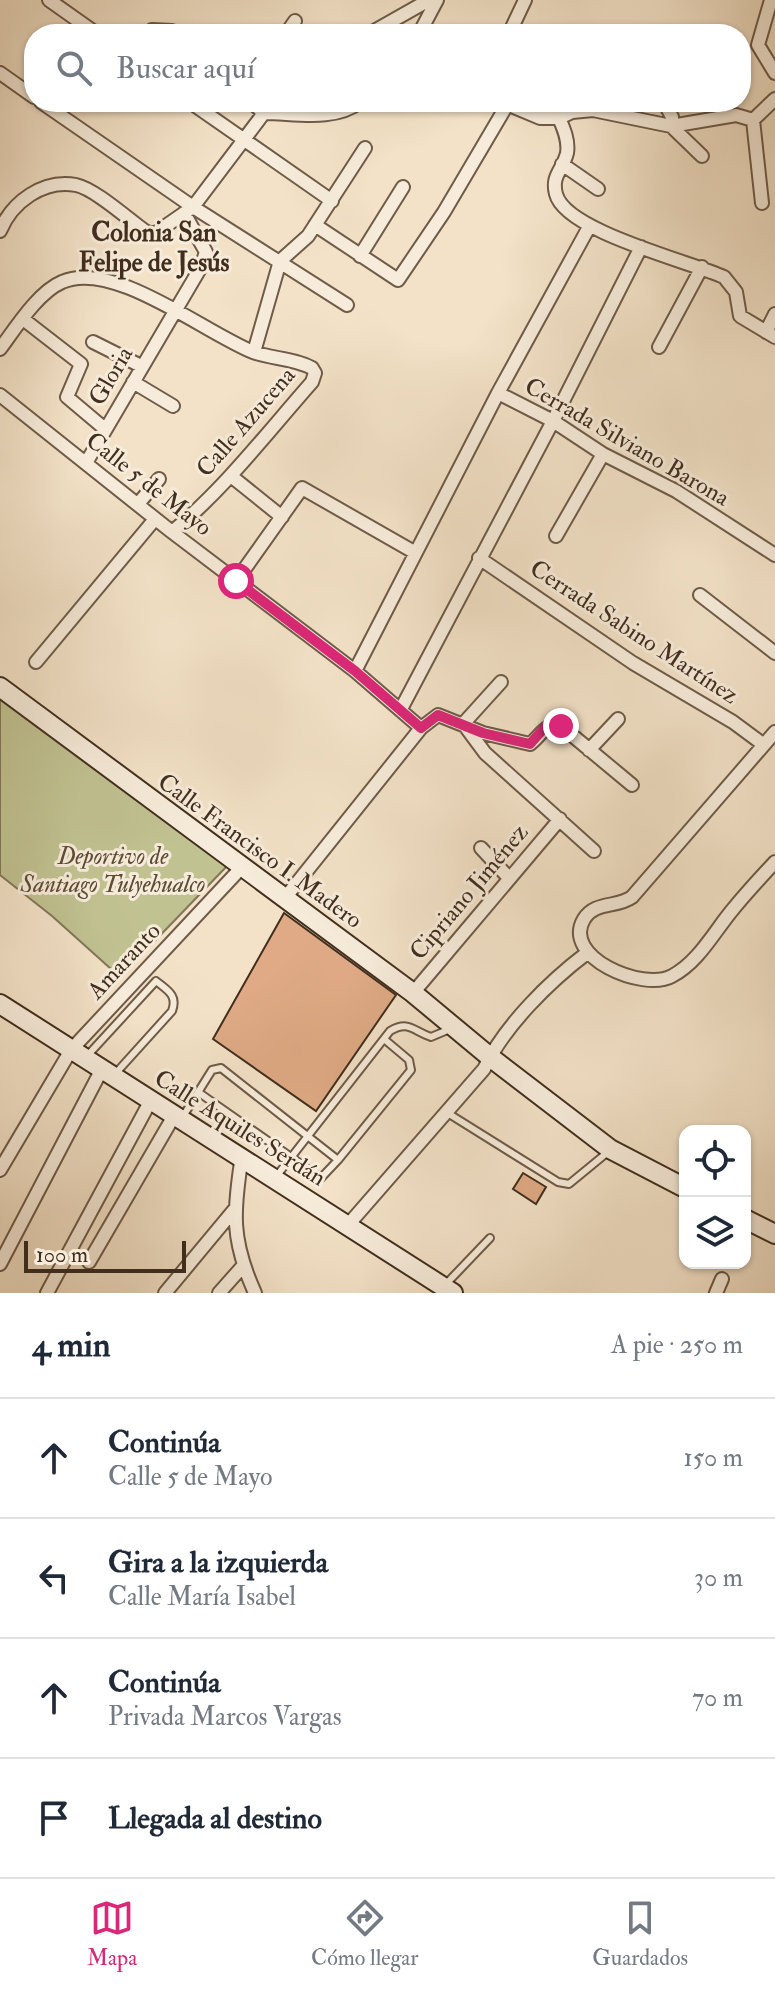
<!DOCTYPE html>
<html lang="es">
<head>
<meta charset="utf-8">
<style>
	:root { --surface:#fff; --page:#f2f2f3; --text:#1f2937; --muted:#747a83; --line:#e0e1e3; --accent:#db2777 }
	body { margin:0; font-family:"IM FELL Double Pica",serif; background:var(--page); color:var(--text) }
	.controls { position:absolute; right:24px; bottom:24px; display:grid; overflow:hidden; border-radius:16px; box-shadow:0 2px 6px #0004 }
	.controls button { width:72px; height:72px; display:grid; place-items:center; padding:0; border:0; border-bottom:2px solid var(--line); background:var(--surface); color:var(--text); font:40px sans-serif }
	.scale { position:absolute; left:24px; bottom:20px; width:162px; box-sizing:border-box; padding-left:8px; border:4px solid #412e1d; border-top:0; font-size:22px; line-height:28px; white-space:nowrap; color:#412e1d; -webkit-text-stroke:6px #f7ecdb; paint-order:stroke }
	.stop { position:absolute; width:24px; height:24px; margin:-18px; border:6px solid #db2777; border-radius:50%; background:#fff }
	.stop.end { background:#db2777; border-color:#fff; box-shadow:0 2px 8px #0008 }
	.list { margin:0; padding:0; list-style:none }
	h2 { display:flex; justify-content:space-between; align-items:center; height:104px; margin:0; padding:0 32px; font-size:34px }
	h2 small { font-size:26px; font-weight:400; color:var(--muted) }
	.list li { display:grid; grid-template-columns:52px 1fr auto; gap:24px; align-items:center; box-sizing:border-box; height:120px; padding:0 32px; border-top:2px solid var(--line) }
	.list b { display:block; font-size:30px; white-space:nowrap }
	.list p { margin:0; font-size:26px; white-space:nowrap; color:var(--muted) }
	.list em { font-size:26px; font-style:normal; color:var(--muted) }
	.icon { flex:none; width:44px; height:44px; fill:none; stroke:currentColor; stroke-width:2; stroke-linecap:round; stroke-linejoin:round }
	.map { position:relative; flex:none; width:775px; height:1293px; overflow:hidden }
	.search { position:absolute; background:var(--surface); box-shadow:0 2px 6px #0004; left:24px; right:24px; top:24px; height:88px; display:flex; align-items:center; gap:20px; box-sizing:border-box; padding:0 28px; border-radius:32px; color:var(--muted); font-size:30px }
	.sheet { height:584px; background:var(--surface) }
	nav { display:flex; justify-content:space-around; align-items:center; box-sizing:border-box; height:112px; border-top:2px solid var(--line); background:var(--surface); font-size:22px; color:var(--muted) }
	nav a { display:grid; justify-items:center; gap:4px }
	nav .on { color:var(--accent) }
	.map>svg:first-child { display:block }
	.green { fill:#c1c292; stroke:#817858; stroke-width:2 }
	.building { fill:#dfaa85; stroke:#412e1d; stroke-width:2 }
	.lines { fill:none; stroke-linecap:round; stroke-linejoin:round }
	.service-casing { stroke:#6e5b48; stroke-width:10 }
	.minor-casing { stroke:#6e5b48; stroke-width:16 }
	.secondary-casing { stroke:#412e1d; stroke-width:22 }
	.service { stroke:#f7ecdb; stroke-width:6 }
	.minor { stroke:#f7ecdb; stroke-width:12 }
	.secondary { stroke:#f7ecdb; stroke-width:18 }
	.route { stroke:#db2777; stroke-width:10 }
	.labels { text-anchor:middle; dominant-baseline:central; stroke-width:6; stroke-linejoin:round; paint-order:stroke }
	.street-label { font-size:24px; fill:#412e1d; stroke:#f7ecdb }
	.park-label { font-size:24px; font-style:italic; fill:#5b4c34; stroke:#f7ecdb }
	.neighbourhood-label { font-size:26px; font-weight:bold; fill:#412e1d; stroke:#f7ecdb }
</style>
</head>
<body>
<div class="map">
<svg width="775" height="1293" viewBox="0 0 775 1293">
	<rect width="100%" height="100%" fill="#f3e2c8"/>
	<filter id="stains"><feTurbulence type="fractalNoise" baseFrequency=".0025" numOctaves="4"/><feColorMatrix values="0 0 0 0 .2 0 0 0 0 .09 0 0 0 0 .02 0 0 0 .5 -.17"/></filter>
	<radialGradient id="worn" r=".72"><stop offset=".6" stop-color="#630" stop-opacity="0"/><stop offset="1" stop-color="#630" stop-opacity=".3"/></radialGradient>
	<path class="green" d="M0,689L227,866L120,977L52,916L0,875Z"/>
	<path class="building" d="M284,913L396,995L316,1111L213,1039Z
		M523,1173L546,1187L536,1204L513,1189Z"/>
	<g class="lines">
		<defs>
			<path id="service" d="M87,1056L156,981C167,990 178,995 172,1011L115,1074
				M198,1092L321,1178L338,1160L411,1070L409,1060L384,1039
				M446,1112L558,1182L569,1184L608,1152
				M182,1118L212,1070L221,1068L338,1160
				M275,1178L390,1031C409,1020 413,1031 431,1037L450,1029
				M446,1284L490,1238"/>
			<path id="minor" d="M49,0L97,34
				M771,0L758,45L775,73
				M149,34L152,30L172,31L176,34
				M286,34L295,21
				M369,34L429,0
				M419,34L437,0
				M509,34L525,0
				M0,73L34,97
				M41,102L193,207L347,305
				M190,102L332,201
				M251,102L264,113
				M502,102L540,118H559L572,112L593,110L671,126L736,115L753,120L775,99
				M664,102L672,117L671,126L702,156
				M264,113C295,113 334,122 360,102
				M559,118C564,129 569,141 567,153C563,170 551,175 556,194C565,231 688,261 724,277L736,292L740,316L775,337
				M753,120L762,203
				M562,164L598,189
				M315,225L398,280L444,212L507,105
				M0,231C12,202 43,179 76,185C95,189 128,219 145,231L151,234L157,232L193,207L264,113
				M360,256L403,187
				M23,319L81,364L67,397L105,429
				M766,332L775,314
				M93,342L141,366
				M659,347L702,267
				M0,349C15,329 38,292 62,282C113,259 205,333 253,352C272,359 294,358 312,368L315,373L312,382C267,433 225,488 172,532
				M254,352L280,261L308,236L365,148
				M133,382L173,406
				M498,393L553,421L603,454L676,491L775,555
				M0,395L172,532L355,671L421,728
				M86,463L201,267L206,252L184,213
				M231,476L282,517
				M138,504L159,479
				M556,536L603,454
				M479,558L633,663L733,722L764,745
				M236,581L302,488L414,552
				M700,595L775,653
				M36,662L155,519
				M355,671L498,393L589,227
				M401,709L553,421L641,247
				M463,724L501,682
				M465,726L485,753L594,851
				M775,732L632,897C617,908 595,901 584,919C561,957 643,992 672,976C699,962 715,930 734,908C747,892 761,877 775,862
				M589,750L618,719
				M481,848L509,878
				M285,898L421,728L438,715L483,733L530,744C542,735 544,723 561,726L632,785
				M413,993L560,819
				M242,1156C233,1212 231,1240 255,1293
				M0,1170L71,1050L242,867
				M348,1225L484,1069C504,1026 550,981 587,953
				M89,1262L175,1114
				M0,1264L102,1069
				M47,1293L151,1100
				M165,1293L234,1210
				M219,1293L243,1266
				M716,1293L722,1279"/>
			<path id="secondary" d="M0,687L413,993L490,1057L610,1149L685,1188
				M0,1004L453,1293
				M745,1219L775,1234"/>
		</defs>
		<use href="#service" class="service-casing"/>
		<use href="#minor" class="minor-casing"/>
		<use href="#secondary" class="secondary-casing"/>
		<use href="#service" class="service"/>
		<use href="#minor" class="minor"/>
		<use href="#secondary" class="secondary"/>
	</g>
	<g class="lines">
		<path class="route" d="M236,581L355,671L421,728L438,715L483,733L530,744L545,727L561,726"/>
	</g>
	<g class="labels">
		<g class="street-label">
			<text transform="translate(111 376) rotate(-60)">Gloria</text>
			<text transform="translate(246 422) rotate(-49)">Calle Azucena</text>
			<text transform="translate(627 442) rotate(30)">Cerrada Silviano Barona</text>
			<text transform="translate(149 484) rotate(38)">Calle 5 de Mayo</text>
			<text transform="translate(634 632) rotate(33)">Cerrada Sabino Martínez</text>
			<text transform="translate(260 851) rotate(36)">Calle Francisco I. Madero</text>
			<text transform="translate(469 892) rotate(-50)">Cipriano Jiménez</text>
			<text transform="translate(124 961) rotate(-47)">Amaranto</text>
			<text transform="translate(240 1128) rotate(32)">Calle Aquiles Serdán</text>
		</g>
		<g class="park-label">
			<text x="113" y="856">Deportivo de<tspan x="113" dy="28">Santiago Tulyehualco</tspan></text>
		</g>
		<g class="neighbourhood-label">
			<text x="154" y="233">Colonia San<tspan x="154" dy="30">Felipe de Jesús</tspan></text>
		</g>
	</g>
	<rect width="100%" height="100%" filter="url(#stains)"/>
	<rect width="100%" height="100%" fill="url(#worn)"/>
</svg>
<div class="controls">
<button><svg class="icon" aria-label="locate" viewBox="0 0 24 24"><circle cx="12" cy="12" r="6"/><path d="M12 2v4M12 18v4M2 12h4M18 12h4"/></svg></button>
<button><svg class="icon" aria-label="layers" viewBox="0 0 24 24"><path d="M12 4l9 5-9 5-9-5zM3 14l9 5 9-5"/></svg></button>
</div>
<div class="scale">100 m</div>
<div class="stop" style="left:236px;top:581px"></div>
<div class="stop end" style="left:561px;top:726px"></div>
<div class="search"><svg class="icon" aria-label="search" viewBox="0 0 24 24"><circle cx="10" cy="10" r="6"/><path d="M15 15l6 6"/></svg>Buscar aquí</div>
</div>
<section class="sheet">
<h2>4 min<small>A pie · 250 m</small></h2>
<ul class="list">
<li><svg class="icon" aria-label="ahead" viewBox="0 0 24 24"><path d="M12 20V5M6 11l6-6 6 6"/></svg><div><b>Continúa</b><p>Calle 5 de Mayo</p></div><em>150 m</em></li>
<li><svg class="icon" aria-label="left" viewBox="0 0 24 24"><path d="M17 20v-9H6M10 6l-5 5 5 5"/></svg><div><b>Gira a la izquierda</b><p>Calle María Isabel</p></div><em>30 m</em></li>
<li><svg class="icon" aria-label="ahead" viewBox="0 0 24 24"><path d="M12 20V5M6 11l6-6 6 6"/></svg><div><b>Continúa</b><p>Privada Marcos Vargas</p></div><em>70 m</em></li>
<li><svg class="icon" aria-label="arrive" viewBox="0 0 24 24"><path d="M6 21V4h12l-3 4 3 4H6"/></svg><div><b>Llegada al destino</b></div></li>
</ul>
</section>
<nav>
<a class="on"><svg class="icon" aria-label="map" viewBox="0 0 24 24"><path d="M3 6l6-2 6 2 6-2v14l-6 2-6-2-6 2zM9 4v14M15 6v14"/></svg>Mapa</a>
<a><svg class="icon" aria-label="directions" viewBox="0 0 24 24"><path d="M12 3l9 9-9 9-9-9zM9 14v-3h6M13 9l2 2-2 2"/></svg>Cómo llegar</a>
<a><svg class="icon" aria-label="saved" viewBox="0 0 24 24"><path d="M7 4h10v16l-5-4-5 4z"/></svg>Guardados</a>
</nav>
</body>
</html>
